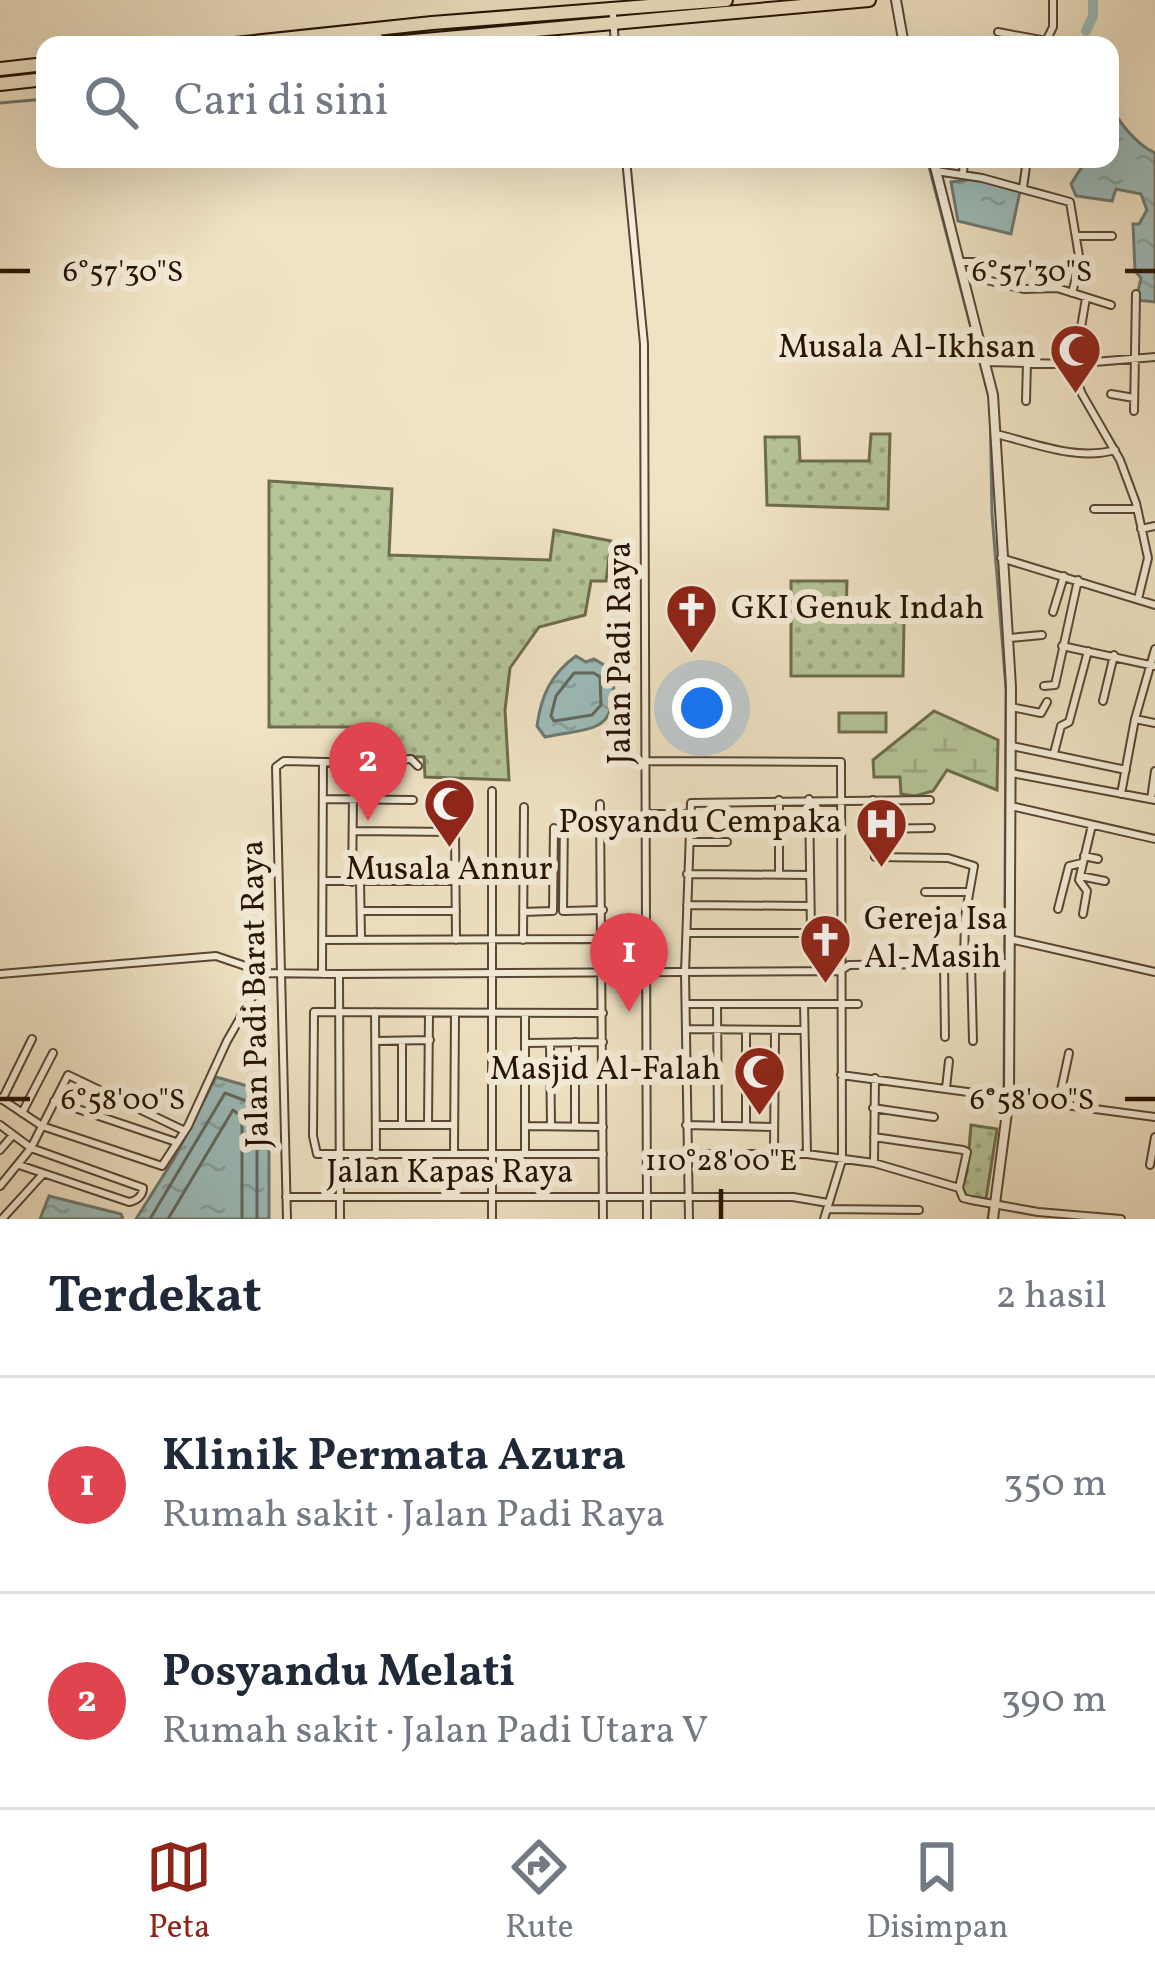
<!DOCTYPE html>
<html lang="id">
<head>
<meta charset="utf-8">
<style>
	:root { --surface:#fff; --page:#f2f2f3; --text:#1f2937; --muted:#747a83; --line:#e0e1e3; --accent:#8f2418 }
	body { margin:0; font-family:Vollkorn,serif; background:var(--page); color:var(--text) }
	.you { position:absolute; left:702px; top:708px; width:42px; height:42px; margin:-30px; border:9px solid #fff; border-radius:50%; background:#1a73e8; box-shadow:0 0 0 18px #1a73e833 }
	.badge { display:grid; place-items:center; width:78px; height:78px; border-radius:50%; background:var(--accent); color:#fff; font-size:39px; font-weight:700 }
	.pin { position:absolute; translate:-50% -99px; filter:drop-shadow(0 3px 6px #0008) }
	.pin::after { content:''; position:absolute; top:63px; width:42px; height:36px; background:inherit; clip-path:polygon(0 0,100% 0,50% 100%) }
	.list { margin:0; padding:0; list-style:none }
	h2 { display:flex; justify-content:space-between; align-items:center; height:156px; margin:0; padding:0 48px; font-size:51px }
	h2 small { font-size:39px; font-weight:400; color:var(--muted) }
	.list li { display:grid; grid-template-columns:78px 1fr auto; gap:36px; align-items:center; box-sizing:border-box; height:216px; padding:0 48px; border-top:3px solid var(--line) }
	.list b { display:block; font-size:45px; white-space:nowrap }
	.list p { margin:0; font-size:39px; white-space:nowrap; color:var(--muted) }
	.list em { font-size:39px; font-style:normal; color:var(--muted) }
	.icon { flex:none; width:66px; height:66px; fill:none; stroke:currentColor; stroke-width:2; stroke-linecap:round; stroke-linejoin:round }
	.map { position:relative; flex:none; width:1155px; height:1219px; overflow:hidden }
	.search { position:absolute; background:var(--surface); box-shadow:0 12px 48px #0002; left:36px; right:36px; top:36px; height:132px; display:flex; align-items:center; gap:30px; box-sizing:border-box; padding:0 42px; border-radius:24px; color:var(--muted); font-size:45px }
	.sheet { height:588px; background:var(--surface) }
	nav { display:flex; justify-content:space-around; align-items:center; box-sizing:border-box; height:168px; border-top:3px solid var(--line); background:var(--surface); font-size:33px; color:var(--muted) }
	nav a { display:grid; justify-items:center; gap:6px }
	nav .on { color:var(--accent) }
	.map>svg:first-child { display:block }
	.grass { fill:url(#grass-dots); stroke:#6d6c4c; stroke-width:3 }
	.wetland { fill:url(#wetland-marsh); stroke:#6d6c4c; stroke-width:3 }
	.pitch { fill:#b5c598; stroke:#6d6c4c; stroke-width:3 }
	.water { fill:url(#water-ripples); stroke:#6d7971; stroke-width:3 }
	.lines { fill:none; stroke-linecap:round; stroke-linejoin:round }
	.shore { stroke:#61685e; stroke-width:3 }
	.stream { stroke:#6d7971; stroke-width:3 }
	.river { stroke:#9dbdbc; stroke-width:10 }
	.minor-casing { stroke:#584632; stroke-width:10 }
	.tertiary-casing { stroke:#584632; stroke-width:12 }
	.trunk-casing { stroke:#251201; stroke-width:16 }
	.minor { stroke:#f5edd9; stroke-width:6 }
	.tertiary { stroke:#f5edd9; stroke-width:8 }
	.trunk { stroke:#f0e3c5; stroke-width:12 }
	.ticks { fill:none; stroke:#251201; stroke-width:4.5 }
	.labels { text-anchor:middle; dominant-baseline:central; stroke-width:12; stroke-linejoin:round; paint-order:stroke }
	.poi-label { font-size:33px; fill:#251201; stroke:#f5edd9; text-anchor:end }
	.street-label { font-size:33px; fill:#251201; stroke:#f5edd9 }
	.ticks-label { font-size:30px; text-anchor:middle; fill:#251201; stroke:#f5edd9; stroke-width:12; stroke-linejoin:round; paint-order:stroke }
</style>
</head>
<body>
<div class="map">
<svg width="1155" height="1219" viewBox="0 0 1155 1219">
	<defs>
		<pattern id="grass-dots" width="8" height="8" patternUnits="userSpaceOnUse" patternTransform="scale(3)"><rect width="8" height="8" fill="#b5c598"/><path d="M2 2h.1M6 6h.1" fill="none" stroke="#9ca881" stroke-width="1.8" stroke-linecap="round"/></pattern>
		<pattern id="wetland-marsh" width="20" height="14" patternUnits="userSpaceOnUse" patternTransform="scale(3)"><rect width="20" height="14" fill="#b5c598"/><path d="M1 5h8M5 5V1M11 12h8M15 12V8" fill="none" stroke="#9ca881"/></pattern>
		<pattern id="water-ripples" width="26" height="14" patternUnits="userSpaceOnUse" patternTransform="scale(3)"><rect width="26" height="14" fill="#9dbdbc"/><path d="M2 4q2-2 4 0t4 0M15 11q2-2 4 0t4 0" fill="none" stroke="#87a1a0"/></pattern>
	</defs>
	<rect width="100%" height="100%" fill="#f0e3c5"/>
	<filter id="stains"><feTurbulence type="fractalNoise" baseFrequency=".00167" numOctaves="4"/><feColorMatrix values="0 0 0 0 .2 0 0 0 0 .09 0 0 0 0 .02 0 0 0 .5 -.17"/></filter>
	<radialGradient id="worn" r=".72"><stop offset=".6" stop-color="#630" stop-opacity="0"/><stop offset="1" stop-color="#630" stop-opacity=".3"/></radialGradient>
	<path class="grass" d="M871,434H890L888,509L767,505L765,437H799L800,461H869Z
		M269,481L392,489L389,555L550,560L554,530L611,541L606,581H591L585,615L539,627L510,668L505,710L509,780L425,777L424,757L379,756L378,727H269Z
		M791,581H847L846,616L904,622L903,676H791Z
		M971,1125L997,1129L986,1199L967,1196L961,1189L967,1172Z"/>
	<path class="wetland" d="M934,711L998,740L997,790L947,770L933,791L915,796L901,794L900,777H874L873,760Z"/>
	<path class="pitch" d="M839,713H886V732H839Z"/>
	<path class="water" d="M1110,103C1117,121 1137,145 1155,153V302L1136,300L1141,278L1135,271L1133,224H1139L1147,210L1141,194L1116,189L1112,201L1076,196L1071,184L1087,159H1110V126L1115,125L1110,120Z
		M973,179L1020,191L1011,234L958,221L951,182Z
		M576,656L586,662L594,659L614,671C615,734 600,726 545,737L537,726C541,696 551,674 576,656Z
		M216,1077L269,1092V1219H136L175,1157Z
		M49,1196L121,1214L123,1219H40Z"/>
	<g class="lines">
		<path class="shore" d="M574,673H594L600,677L601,705L592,715L554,721L551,716L556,696Z
			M150,1219L225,1093L257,1105V1219
			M168,1219L233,1110L242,1117V1219"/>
		<path class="stream" d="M575,45H592
			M0,103L45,99
			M927,159L990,401L992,514L1006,689L1004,1104
			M988,1219L996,1167"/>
		<path class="river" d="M1086,31L1093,16V0"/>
		<defs>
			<path id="minor" d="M613,15L615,45
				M998,32L1046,41
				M1046,41L1053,27V0
				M626,159L644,344L647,1219
				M936,171L982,178L1070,202L1080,262L1072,293
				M963,174L964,159
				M1023,188L1027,159
				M1077,236H1112
				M959,262H993
				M962,274L1024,289L1057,288L1111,305
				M1086,298L1079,339L1070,364L1082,394L1120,460L1136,503L1148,558L1138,599
				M985,362L1070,364L1155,357
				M1111,394L1134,398
				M1026,401L1027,362
				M1134,411L1136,294
				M996,434C1034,443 1076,461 1115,450
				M1094,509H1137
				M1141,529L1155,526
				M1001,558L1155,605
				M1053,612L1064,576
				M1009,638L1042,635
				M1062,646L1155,666
				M1044,686L1055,685L1078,580
				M1103,701L1114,655
				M1011,707L1041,713L1047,702
				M1135,719L1155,723
				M1012,746L1126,770
				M1054,753L1061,726L1069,722L1088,651
				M646,761L841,762L842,1160L824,1219
				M1011,773L1155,800
				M1121,794L1135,719L1155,649
				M323,799L413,800
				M809,799L811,933
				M1151,799L1155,771
				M873,800L875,857L948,858L974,866L965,917L964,964
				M600,804L603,1219
				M1011,806L1155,839
				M647,814H691
				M874,829L931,828
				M353,831L455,832L456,940
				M690,842H727
				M1084,856L1098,859
				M352,864H456
				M687,874L810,875
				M779,874V800
				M1080,876L1105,881
				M323,881H457
				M352,882L353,799
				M360,882L361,938
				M925,892H969
				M687,905L809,906
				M1058,909L1069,866L1082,863
				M361,911H456
				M553,911L554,828
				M563,911L564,818
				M565,911L603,910
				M523,912L551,911
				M1083,914L1087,891L1079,880L1092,825
				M687,933H842
				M1010,939L1155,972
				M322,940L604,939
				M523,940L524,807
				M944,964L945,1037
				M971,964L973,1041
				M0,974L216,956L266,973L339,974L840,971L849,965L1010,963
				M322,974L323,762
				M339,974L340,1219
				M686,1004H858
				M717,1004L718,1126
				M804,1004L807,1154
				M375,1012L376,1155
				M603,1013L314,1012L313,1136L317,1154H603
				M686,1029L804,1030
				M746,1031V1126
				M376,1041L430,1040
				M575,1042V1126
				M525,1043L603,1042
				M550,1043L551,1126
				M841,1075L1155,1117
				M946,1088L949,1061
				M0,1098L42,1126L162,1166L188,1126L227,1041L266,973
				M2,1100L32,1039
				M54,1101L176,1142
				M1058,1104L1069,1053
				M873,1108L934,1117
				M22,1113L53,1053
				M0,1125L31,1148L143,1188C143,1196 136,1201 129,1202L19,1165
				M376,1125H454
				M402,1125V1041
				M428,1125L429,1013
				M686,1125L774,1127
				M525,1126L603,1127
				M874,1137L963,1150L967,1152L959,1188
				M0,1150L13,1135
				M774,1152L775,1030
				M454,1153L455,1013
				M525,1153V1013
				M688,1154H807L874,1163L959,1188L963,1198L971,1200L1038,1212L1121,1219
				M874,1163L875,1078
				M1150,1165L1155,1137
				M0,1186L31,1148L68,1075L185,1131
				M286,1197H793L828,1203
				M827,1209L919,1210
				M2,1219L43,1174
				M287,1219L276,767L284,761L368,763L411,759L418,766
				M492,1219V791
				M689,1219L685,972L691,803L930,800"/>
			<path id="tertiary" d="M896,0L904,45
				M933,159L993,395L1011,687L1009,1097L993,1219"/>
			<path id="trunk" d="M225,45L432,23L726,0
				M305,45L376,38
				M369,45L869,0
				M0,69L45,64
				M0,84L45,79"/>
		</defs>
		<use href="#minor" class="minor-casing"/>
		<use href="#tertiary" class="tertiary-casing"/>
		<use href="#trunk" class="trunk-casing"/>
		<use href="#minor" class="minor"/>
		<use href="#tertiary" class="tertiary"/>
		<use href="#trunk" class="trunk"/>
	</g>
	<path class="ticks" d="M0,271H30M1125,271H1155M0,1099H30M1125,1099H1155M721,1189V1219"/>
	<defs>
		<symbol id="mosque-pin" viewBox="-11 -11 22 30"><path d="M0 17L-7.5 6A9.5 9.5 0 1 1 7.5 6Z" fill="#8f2418" stroke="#f5edd9"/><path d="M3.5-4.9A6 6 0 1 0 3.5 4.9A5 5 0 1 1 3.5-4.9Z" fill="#fff"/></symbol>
		<symbol id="church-pin" viewBox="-11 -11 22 30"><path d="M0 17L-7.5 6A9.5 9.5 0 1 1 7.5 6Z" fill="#8f2418" stroke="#f5edd9"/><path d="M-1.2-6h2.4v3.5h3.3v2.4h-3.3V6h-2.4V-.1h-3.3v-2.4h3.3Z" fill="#fff"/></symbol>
		<symbol id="hospital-pin" viewBox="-11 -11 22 30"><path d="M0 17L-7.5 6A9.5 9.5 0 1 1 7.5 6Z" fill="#8f2418" stroke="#f5edd9"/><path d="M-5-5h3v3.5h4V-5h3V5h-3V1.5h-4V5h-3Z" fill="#fff"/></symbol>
	</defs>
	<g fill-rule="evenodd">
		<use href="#mosque-pin" x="1046" y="320" width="59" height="81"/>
		<use href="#church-pin" x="662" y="580" width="59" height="81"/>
		<use href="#mosque-pin" x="420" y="774" width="59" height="81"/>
		<use href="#hospital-pin" x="852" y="794" width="59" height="81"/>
		<use href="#church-pin" x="796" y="910" width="59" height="81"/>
		<use href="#mosque-pin" x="730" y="1042" width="59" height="81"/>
	</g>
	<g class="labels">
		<g class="poi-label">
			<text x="1036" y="349">Musala Al-Ikhsan</text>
			<text x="731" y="610" text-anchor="start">GKI Genuk Indah</text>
			<text x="842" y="824">Posyandu Cempaka</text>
			<text x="449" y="871" text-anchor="middle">Musala Annur</text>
			<text x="864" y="921" text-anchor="start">Gereja Isa<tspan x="864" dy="38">Al-Masih</tspan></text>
			<text x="721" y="1071">Masjid Al-Falah</text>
		</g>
		<g class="street-label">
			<text transform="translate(622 653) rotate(-90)">Jalan Padi Raya</text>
			<text transform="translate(257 994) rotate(-91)">Jalan Padi Barat Raya</text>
			<text x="450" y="1174">Jalan Kapas Raya</text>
		</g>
	</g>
	<g class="ticks-label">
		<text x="123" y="281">6°57'30"S</text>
		<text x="1032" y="281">6°57'30"S</text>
		<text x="123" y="1109">6°58'00"S</text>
		<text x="1032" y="1109">6°58'00"S</text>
		<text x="721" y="1170">110°28'00"E</text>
	</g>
	<rect width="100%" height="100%" filter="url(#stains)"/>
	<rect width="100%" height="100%" fill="url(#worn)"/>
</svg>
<div class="you"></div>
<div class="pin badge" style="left:629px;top:1012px;background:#e0444e">1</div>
<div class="pin badge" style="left:368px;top:821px;background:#e0444e">2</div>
<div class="search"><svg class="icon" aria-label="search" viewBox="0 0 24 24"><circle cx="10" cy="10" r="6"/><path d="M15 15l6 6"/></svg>Cari di sini</div>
</div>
<section class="sheet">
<h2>Terdekat<small>2 hasil</small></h2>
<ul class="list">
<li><span class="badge" style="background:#e0444e">1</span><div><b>Klinik Permata Azura</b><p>Rumah sakit · Jalan Padi Raya</p></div><em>350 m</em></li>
<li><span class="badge" style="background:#e0444e">2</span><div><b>Posyandu Melati</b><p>Rumah sakit · Jalan Padi Utara V</p></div><em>390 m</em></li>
</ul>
</section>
<nav>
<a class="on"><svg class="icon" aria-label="map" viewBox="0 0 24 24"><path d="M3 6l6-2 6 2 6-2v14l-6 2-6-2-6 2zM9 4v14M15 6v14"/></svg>Peta</a>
<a><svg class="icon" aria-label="directions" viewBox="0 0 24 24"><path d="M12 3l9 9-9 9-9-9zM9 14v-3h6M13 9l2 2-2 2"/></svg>Rute</a>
<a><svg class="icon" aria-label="saved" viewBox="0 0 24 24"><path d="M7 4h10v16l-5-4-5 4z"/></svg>Disimpan</a>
</nav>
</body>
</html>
